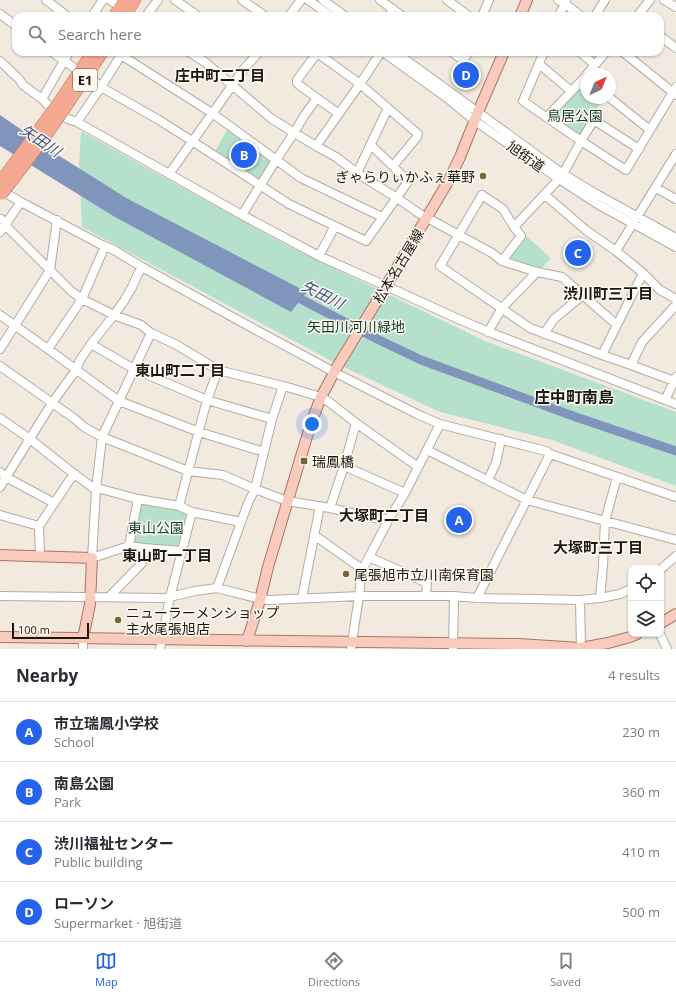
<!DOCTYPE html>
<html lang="en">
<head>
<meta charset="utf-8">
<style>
	:root { --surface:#fff; --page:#f2f2f3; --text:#2b2b33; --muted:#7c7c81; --line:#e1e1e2; --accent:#2563eb }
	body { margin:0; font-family:"Open Sans","Noto Sans JP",sans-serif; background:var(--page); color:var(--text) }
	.controls { position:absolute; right:12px; bottom:12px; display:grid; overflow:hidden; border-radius:8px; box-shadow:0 1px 3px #0004 }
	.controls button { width:36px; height:36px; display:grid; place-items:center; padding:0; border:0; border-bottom:1px solid var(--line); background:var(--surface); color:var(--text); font:20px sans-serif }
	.compass { position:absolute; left:580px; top:68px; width:36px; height:36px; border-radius:50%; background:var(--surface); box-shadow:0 1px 3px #0004; rotate:43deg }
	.scale { position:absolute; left:12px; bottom:10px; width:77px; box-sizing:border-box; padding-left:4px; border:2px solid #1b1814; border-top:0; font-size:11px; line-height:14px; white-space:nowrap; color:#1b1814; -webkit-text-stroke:3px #fef8ee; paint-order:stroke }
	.you { position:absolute; left:312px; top:424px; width:14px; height:14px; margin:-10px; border:3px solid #fff; border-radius:50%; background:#1a73e8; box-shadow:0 0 0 6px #1a73e833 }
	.badge { display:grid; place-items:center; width:26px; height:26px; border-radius:50%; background:var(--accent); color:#fff; font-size:13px; font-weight:700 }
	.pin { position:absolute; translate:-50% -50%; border:2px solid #fff; box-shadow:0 1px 4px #0006 }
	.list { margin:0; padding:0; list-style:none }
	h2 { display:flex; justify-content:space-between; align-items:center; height:52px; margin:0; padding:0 16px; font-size:17px }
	h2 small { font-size:13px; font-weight:400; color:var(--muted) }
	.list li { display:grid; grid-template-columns:26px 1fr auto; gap:12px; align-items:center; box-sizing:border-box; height:60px; padding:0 16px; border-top:1px solid var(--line) }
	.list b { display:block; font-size:15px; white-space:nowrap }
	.list p { margin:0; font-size:13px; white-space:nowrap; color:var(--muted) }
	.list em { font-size:13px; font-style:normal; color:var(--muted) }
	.icon { flex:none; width:22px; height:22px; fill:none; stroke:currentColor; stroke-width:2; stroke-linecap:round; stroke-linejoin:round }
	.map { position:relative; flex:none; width:676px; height:649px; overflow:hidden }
	.search { position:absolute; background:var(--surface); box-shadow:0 1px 3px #0004; left:12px; right:12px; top:12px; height:44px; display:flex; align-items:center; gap:10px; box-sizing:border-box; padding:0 14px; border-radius:12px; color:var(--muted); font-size:15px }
	.sheet { height:292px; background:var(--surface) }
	nav { display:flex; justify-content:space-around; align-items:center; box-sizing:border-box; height:56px; border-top:1px solid var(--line); background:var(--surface); font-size:11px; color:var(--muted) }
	nav a { display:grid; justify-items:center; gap:2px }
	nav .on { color:var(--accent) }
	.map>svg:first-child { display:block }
	.green { fill:#b5e0cc }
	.water { fill:#8095bb }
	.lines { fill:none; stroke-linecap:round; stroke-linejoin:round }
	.river { stroke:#8095bb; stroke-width:9 }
	.minor-casing { stroke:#b3aca0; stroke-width:10 }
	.major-casing { stroke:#a97665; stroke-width:12 }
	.highway-casing { stroke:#a97665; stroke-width:12 }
	.minor { stroke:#fff; stroke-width:8 }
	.major { stroke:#f9cbbd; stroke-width:10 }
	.highway { stroke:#f5a991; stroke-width:11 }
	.highway-bridge-casing { stroke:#a97665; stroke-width:12; stroke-linecap:butt }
	.highway-bridge { stroke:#f5a991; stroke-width:11 }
	.poi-dot { fill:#7b6334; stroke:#fef8ee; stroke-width:1.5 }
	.labels { text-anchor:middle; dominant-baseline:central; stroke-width:3; stroke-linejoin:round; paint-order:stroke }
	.shield { fill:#fef8ee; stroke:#5f5b55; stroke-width:1 }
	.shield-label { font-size:13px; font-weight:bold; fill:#1b1814 }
	.park-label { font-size:14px; fill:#113c2b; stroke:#fef8ee }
	.street-label { font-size:14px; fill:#1b1814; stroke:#fef8ee }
	.poi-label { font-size:14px; fill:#1b1814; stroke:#fef8ee; text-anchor:start }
	.neighbourhood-label { font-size:15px; font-weight:bold; fill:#1b1814; stroke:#fef8ee }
	.water-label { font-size:15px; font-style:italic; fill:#395387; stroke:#fef8ee }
	.quarter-label { font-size:16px; font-weight:bold; fill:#1b1814; stroke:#fef8ee }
</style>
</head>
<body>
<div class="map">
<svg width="676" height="649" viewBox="0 0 676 649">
	<rect width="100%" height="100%" fill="#f2eade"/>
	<path class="green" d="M586,80V98H602L593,118L580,139L551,117Z
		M229,127L273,161L261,181L215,151Z
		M81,131L161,176L290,247L485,341L676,412V486L552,440L440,412L335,363L82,227L79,164Z
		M525,235L551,258L541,269L507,258Z
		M139,502L190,513L180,549L131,544Z"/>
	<path class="water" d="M0,115L61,157L128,199L307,292L291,312L115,217L0,146Z"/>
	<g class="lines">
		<path class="river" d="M291,294L379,340L421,360L573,416L676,451"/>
		<defs>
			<path id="minor" d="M46,0L67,16
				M110,0L114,3
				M175,0L198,16
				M242,0L265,16
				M308,0L331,16
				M323,0L345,16
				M380,0L402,16
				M447,0L469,16
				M558,0L564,3L581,16
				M664,0L676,7
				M0,14L16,26
				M92,16L103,0
				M146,16L158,0
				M289,16L301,0
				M388,16L393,9
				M482,16L489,0
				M559,16L566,0
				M595,16L605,0
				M637,16L650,0
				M660,36L676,48
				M52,52L73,67
				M189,52L205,62L272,119L316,146L336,157L357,173L397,198L420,214L492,253L502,261L537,272L562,277L617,325
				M316,52L360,84L418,134L417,137L393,166
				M383,52L447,98L475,121L559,179L599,205L676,247
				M395,52L563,174L598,195L676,238
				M452,52L464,61L468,52
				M544,52L523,101L581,141L626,170L650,130L676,87
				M580,52L595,65
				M623,52L676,95
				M317,53L297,80V83L299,85L339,114
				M121,55L212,113L301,178L382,217
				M0,61L19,79L23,85L42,99L48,105L68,119L77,122L242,215L319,256L386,286L456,318L494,334L676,404
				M539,64L571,91
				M587,74L606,52
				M93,80L101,87L159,120L192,141L289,204L366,241L407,183V180L371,145
				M610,98L650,130
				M42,99L69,52
				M547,117L586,76
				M77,122L101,87L123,52
				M316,146L360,84L381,52
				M357,173L388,108
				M169,174L244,69L259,52
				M563,174L581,141L594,120L639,149
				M656,188L676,199
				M0,190L21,202L100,244L114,250L142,267L256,330L334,372L419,415L440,424L546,451L550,454L676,497
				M545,195L587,231L616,251L643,273L660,290L676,299
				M242,215L276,160L294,133L304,116L317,98
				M1,219L7,223
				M5,225L71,291L82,299L114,315L141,325L151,333L175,344L218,370L287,387L321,397L329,402L356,423L418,467
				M514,227L559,179
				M0,232L21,202
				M616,251L676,154
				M319,256L335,226
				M502,261L521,236L514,227L503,209L482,195L440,266L530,328L602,355L631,365L674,381
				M0,315L48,349L119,401L199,432L264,452
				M488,332L502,308L537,272
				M151,333L102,437L96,490L92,558L129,546L144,548L182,551
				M544,334L554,319L583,295
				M91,344L134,369L207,400L272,419
				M0,349L50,270L57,220
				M48,349L82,299L105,246
				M602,355L643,273
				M631,365L642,342L676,305
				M0,366L75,419L84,427L102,437L188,471L223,475L255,489L287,501L330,508L374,518L389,519
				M665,400L676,377
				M0,418L30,439L69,470L96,490
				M427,450L527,500L676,540
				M344,466L405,493
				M0,472L6,477L54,503
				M488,480L496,463L501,439
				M0,487L52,403L76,370L80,360L91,344L114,315L124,301L132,287L138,274L142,267
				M97,488L138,499L179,506L192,512L241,522
				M179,506L207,400L218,370
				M330,508L344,466L356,423
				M0,515L39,526
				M314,535L362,569
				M129,546L138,499
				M40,556L39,526L69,481L75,474
				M369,557L427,583L426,596
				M661,569L676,556
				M217,588L248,503L255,489L272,419L283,386
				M0,596L165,598L195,591L217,588L260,599L269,600L359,596H454L477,598L580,600L600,598L620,594L631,589
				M109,597L142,563L144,548
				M302,598L320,506
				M477,598L550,454
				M600,598L603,566L605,521L617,477
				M580,600L581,649
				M660,634L667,649
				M83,649V638
				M160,649L170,597L192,512
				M351,649L359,596L362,570L369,557L389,519L405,493L440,424
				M453,649L454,596"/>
			<path id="major" d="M520,16L527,0
				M0,555L92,558L90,604L83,638
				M661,623L676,614
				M0,637L518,644L581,648L608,643L630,637L637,634
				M247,641L260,600L268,567L311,423L321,397L337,367L386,286L449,180L460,157L478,112L504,52"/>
			<path id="highway" d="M114,16L124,0
				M125,16L135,0
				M59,102L92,52
				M66,107L103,52"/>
		</defs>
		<use href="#minor" class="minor-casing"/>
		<use href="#major" class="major-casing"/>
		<use href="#highway" class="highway-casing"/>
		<use href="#minor" class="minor"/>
		<use href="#major" class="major"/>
		<use href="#highway" class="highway"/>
		<defs>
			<path id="highway-bridge" d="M0,182L59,102
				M2,194L41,143L66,107"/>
		</defs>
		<use href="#highway-bridge" class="highway-bridge-casing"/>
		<use href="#highway-bridge" class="highway-bridge"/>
	</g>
	<g class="poi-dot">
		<circle cx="483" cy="176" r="4"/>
		<rect x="300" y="457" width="8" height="8" rx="2"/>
		<circle cx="346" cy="574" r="4"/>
		<circle cx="118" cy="620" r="4"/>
	</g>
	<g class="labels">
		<rect class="shield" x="73" y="69" width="24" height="22" rx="3"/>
		<g class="shield-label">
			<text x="85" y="80">E1</text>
		</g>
		<g class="park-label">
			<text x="575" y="115">鳥居公園</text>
			<text x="356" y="326">矢田川河川緑地</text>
			<text x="156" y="527">東山公園</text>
		</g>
		<g class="street-label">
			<text transform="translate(526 156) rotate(35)">旭街道</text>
			<text transform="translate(398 266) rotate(-59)">松本名古屋線</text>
		</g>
		<g class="poi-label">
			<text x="475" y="176" text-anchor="end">ぎゃらりぃかふぇ華野</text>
			<text x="312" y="461">瑞鳳橋</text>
			<text x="354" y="574">尾張旭市立川南保育園</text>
			<text x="126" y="612">ニューラーメンショップ<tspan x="126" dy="16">主水尾張旭店</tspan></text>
		</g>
		<g class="neighbourhood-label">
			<text x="220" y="75">庄中町二丁目</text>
			<text x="608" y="293">渋川町三丁目</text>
			<text x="180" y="370">東山町二丁目</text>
			<text x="384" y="515">大塚町二丁目</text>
			<text x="598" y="547">大塚町三丁目</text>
			<text x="167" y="555">東山町一丁目</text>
		</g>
		<g class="water-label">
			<text transform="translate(41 140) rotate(34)">矢田川</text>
			<text transform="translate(323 294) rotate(27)">矢田川</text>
		</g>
		<g class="quarter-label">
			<text x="574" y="397">庄中町南島</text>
		</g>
	</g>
</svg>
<div class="controls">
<button><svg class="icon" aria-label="locate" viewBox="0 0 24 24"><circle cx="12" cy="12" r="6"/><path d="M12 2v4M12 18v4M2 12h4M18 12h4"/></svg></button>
<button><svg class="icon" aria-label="layers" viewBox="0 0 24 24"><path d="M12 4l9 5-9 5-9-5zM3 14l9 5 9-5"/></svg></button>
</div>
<svg class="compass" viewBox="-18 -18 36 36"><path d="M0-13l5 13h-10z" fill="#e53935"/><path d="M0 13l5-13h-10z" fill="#7c7c81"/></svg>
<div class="scale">100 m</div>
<div class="you"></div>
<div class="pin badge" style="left:459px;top:520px">A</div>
<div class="pin badge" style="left:244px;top:155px">B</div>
<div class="pin badge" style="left:578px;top:253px">C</div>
<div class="pin badge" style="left:466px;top:75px">D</div>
<div class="search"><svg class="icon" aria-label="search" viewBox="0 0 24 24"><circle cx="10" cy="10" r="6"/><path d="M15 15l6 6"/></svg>Search here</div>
</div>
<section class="sheet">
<h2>Nearby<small>4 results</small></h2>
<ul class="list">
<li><span class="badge">A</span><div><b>市立瑞鳳小学校</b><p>School</p></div><em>230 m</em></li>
<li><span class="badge">B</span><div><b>南島公園</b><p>Park</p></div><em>360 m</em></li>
<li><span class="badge">C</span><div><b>渋川福祉センター</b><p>Public building</p></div><em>410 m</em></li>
<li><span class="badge">D</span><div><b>ローソン</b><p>Supermarket · 旭街道</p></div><em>500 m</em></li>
</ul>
</section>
<nav>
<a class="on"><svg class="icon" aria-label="map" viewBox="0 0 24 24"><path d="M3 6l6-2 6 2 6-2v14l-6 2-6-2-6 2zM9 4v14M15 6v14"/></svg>Map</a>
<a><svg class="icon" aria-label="directions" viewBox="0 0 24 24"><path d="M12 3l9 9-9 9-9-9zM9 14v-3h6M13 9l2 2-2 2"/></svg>Directions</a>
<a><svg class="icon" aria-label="saved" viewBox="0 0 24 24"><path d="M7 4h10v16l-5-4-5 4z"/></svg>Saved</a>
</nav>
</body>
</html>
